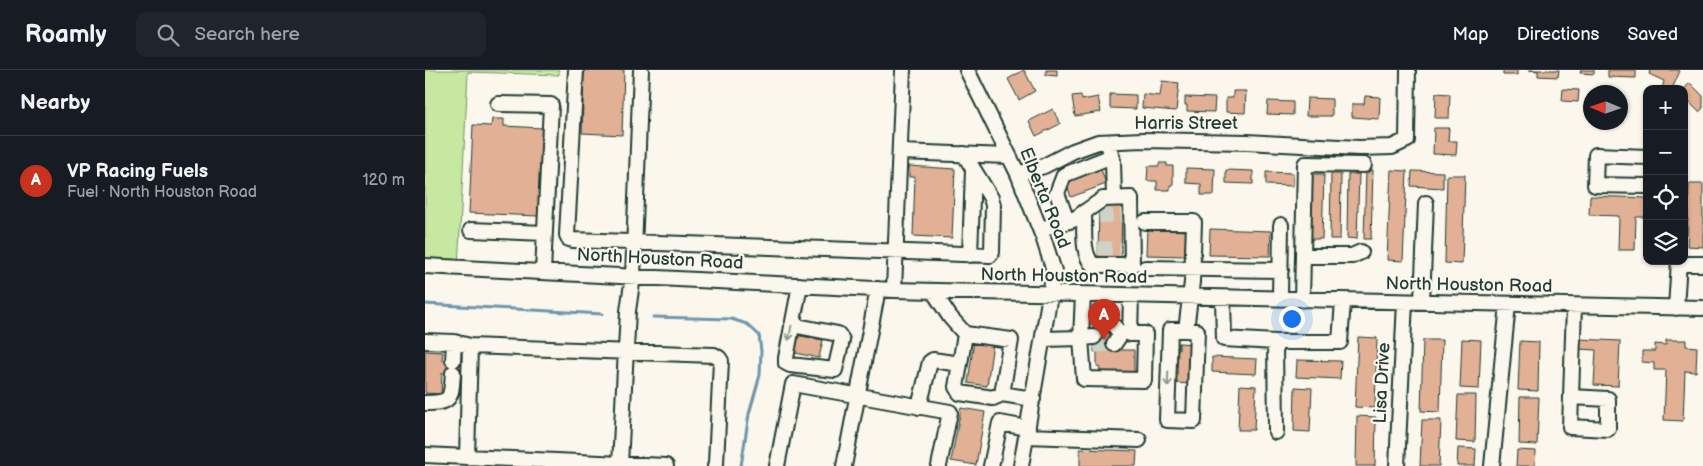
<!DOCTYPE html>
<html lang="en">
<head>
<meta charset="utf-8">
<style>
	:root { --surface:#171b24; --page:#20242c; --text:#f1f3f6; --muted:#9ea1a6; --line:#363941; --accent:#c8321e }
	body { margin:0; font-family:"Balsamiq Sans",sans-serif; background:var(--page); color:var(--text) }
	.controls { position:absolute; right:15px; top:15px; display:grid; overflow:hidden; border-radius:10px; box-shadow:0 1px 4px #0004 }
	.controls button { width:45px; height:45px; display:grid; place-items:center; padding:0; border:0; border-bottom:1px solid var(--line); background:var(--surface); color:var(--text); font:25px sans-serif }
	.compass { position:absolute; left:1158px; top:15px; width:45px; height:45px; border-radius:50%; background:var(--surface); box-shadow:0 1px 4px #0004; rotate:272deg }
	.you { position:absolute; left:866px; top:248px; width:18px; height:18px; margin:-12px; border:4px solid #fff; border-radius:50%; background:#1a73e8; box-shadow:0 0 0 8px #1a73e833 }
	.badge { display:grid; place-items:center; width:32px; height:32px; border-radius:50%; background:var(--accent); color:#fff; font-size:16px; font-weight:700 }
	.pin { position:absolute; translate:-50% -41px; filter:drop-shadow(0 1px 2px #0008) }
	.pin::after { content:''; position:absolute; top:26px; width:18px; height:15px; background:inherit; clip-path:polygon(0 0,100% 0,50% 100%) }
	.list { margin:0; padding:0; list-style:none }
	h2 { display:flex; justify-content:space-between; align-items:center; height:65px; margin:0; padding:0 20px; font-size:21px }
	h2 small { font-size:16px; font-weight:400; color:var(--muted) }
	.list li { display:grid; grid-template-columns:32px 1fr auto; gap:15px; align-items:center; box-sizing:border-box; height:90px; padding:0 20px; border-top:1px solid var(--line) }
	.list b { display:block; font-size:19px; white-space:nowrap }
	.list p { margin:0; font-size:16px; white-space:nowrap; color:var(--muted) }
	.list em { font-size:16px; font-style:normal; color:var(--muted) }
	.icon { flex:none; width:28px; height:28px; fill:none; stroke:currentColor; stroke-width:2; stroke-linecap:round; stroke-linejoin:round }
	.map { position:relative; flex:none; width:1278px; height:396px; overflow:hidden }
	header { display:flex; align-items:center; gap:30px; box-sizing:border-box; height:70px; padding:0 25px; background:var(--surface); border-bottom:1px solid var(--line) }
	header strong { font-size:24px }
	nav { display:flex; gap:28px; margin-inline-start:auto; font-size:18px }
	.search { width:350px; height:45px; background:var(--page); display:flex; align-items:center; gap:12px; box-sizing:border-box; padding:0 18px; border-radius:10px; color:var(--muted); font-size:19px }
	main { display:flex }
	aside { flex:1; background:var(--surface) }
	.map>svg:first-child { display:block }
	.green { fill:#c7e8a1; stroke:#73926a }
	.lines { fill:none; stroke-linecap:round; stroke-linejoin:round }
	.stream { stroke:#6e96ae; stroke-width:3 }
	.building { fill:#e2b094; stroke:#1f3d34 }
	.minor-tunnel { stroke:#cfd2c7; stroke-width:14; stroke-dasharray:14 7; stroke-linecap:butt }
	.minor-casing { stroke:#1f3d34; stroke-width:18 }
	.minor { stroke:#fbf7ec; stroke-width:14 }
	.oneway { stroke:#8d9a90 }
	.labels { text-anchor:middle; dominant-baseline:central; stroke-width:4.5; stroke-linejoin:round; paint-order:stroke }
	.street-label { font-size:18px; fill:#1f3d34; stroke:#fbf7ec }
</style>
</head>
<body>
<header>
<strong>Roamly</strong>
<div class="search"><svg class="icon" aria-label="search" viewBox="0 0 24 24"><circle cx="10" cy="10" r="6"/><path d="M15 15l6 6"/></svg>Search here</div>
<nav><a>Map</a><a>Directions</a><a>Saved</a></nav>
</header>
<main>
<aside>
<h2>Nearby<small></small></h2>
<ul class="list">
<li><span class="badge">A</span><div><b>VP Racing Fuels</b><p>Fuel · North Houston Road</p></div><em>120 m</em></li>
</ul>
</aside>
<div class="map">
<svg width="1278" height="396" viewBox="0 0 1278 396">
	<rect width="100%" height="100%" fill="#fbf7ec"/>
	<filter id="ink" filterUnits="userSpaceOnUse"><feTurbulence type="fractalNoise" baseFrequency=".02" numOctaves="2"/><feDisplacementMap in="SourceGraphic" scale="10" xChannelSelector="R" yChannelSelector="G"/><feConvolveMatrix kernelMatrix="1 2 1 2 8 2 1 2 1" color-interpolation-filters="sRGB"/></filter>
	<g filter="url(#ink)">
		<path class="green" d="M0,0H134V5L43,2L33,198L0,196Z"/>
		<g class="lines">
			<path class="stream" d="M0,234L177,244
				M228,247L306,249L322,254L334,265L336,281L335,305L324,344L316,396"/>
		</g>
		<path class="building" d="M159,0H199L197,65L157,63Z
			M599,0L610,21L594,30L583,9Z
			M621,0H632V6L621,5Z
			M1078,0H1092V5H1078Z
			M1104,0H1134L1133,7L1113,6V1Z
			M1156,0H1169V4L1155,3Z
			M1183,0H1211V8L1183,7Z
			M1225,0H1253L1255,1L1247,19H1237L1239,11L1224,4Z
			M737,11L754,13L751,41L717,38L718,24L735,26Z
			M1265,13L1278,26V38L1274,42L1259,27V19Z
			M1138,19L1154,20L1153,32L1137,31Z
			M808,21H821L820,43L801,42V28H808Z
			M1011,23L1025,24L1024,48H1010Z
			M685,24L711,25V39L685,38Z
			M656,25L657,30L673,27L676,42L650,46L647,26Z
			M940,26L955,27L954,49L927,47V34H939Z
			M760,27L790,28L789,42L762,41V35H760Z
			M882,28L907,29V46H881Z
			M843,31L868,32V45L842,44Z
			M628,39L635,54L611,66L604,51Z
			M67,49H79V56L117,58L113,146L44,143L48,55L66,56Z
			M1009,58H1024L1023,71H1032L1031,85L1008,84Z
			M734,93H742V96H748V115H745V120H732V111H722L723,96H734Z
			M484,96L530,99L527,168L488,166L490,107H484Z
			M761,98L790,99L789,125H776V114L761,113Z
			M676,99L681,114L646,127L641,112Z
			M801,100L828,101V114L801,113Z
			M941,100H948L946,169H939Z
			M966,100L982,101L978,191L962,190Z
			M987,101L1018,102V118L986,116Z
			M841,102L868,103V116L841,115Z
			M883,104H899L897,169H882Z
			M906,104H916L915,169H905Z
			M923,104H934L932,169L922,168Z
			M1022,105H1040L1037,194L1020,193Z
			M1264,114H1278V177L1262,176Z
			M1165,126L1222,128V147H1211L1210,180H1193L1194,146L1164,145Z
			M674,134L697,135L696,189L673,188Z
			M722,159L762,161L761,186L721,185Z
			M785,159L846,161L845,186L784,185Z
			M669,252H689V280H709V303L674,304L675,297L672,296V282H669Z
			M370,265L398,270L394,288L366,282Z
			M933,267L952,268L950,338L930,337Z
			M1037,269L1056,270L1054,319L1035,318Z
			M1154,269L1195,271L1193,316L1169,315L1171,280L1153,279Z
			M549,270L568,273L562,316L543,313Z
			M998,270H1017L1015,342L996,341Z
			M1241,270H1261V276L1272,277L1271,302L1260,301L1258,351L1239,350L1241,300H1229V293L1217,292V281H1230V274L1241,275Z
			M1095,271L1114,272L1113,321L1093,320Z
			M754,273L769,274L767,314L747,313L748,279L754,280Z
			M0,281L18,282L17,290H37V303H17L16,324L0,323Z
			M787,287L832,289L831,304L787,302Z
			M872,290L916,291L915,309L871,307Z
			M815,315L831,316L829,360H813Z
			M870,317L887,318L885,362L869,361Z
			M1033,325H1051L1050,372L1031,371Z
			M1095,327H1114L1112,375L1094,374Z
			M536,338L560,342L551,395L526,391Z
			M932,346L951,347L950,396H931Z
			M997,350H1016L1014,396H995Z
			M1033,378L1051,379L1050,396H1032Z
			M655,379L712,381L711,396H655Z
			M1092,380L1111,381L1110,396H1091Z"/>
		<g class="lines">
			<path class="minor-tunnel" d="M674,146L697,145
				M673,178L696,179
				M669,256H689
				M669,276L689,274"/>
			<defs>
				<path id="minor" d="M151,0L142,165L144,169L148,170L565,185L567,182L568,135L566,128L539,84
					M542,0L593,104L618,167L629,201L596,396
					M73,34L126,35L118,202
					M684,77L688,91L689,128
					M475,82L583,86
					M1222,87L1171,85L1170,115L1222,116
					M593,104L619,96L648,81L673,72L718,70L822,72L934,78L967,77L982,70L983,0
					M642,151L632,123L639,105L687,86
					M720,152H769L767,212L761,260H745L742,350L769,351L772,261L761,260
					M615,159L648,150L678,129L706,128L707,195H668C656,183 660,158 659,142
					M46,160L120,163
					M545,185L548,100
					M878,186H927L936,182
					M1254,194H1278
					M0,196L469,220L1278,238
					M720,198L856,200
					M469,220L478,0
					M508,221L525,247L540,264L586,270L577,324
					M798,228L799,269L850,272H915L918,231
					M855,229L856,155
					M877,230L880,94L939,95
					M997,232L1001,133
					M1251,238L1254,191
					M367,255L413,264L417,270L410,300L365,295L361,293V288L375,215
					M689,256L696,264L689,274
					M540,264L531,317L535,323L568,328L577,324L608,329
					M669,267L656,268L659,309L719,310L720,264H705L706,226
					M618,269L656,268L658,225
					M0,271L29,272L45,276
					M850,272L851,362
					M28,290L29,272
					M1146,327L1183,329V359L1145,357L1149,236
					M0,333C27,333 26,329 28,303
					M494,337L505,292L508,290L535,294
					M602,366L714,370
					M0,385L42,387
					M195,394L203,241L208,206L216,0
					M241,396L42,387L45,276L289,285L294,288L296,291L291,393L290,396
					M352,396L368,314L525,342L514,396
					M419,396L453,219
					M566,396L575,353L603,358
					M972,396L980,232
					M1067,396L1083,234"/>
			</defs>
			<use href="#minor" class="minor-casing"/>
			<use href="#minor" class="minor"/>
		</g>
		<defs><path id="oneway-shaft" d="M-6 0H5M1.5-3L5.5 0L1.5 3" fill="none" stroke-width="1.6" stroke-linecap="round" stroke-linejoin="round" transform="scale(1.25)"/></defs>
		<g class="oneway">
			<use href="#oneway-shaft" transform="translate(365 263) rotate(101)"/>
			<use href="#oneway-shaft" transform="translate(743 309) rotate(92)"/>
		</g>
	</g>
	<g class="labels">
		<g class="street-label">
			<text x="761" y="53">Harris Street</text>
			<text transform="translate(620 128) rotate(68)">Elberta Road</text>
			<text transform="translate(235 189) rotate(3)">North Houston Road</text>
			<text transform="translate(639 206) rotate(1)">North Houston Road</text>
			<text transform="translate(1044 215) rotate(1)">North Houston Road</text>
			<text transform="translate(957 313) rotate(-87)">Lisa Drive</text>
		</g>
	</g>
</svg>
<div class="controls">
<button>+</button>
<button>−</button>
<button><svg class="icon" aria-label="locate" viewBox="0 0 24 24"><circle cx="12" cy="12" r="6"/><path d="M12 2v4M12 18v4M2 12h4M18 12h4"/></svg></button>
<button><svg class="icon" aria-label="layers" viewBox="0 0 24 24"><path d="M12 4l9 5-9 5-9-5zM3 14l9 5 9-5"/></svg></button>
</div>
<svg class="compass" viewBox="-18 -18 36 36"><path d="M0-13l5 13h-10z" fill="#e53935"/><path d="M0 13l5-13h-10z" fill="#9ea1a6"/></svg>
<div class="you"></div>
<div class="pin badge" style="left:679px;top:270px">A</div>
</div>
</main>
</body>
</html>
